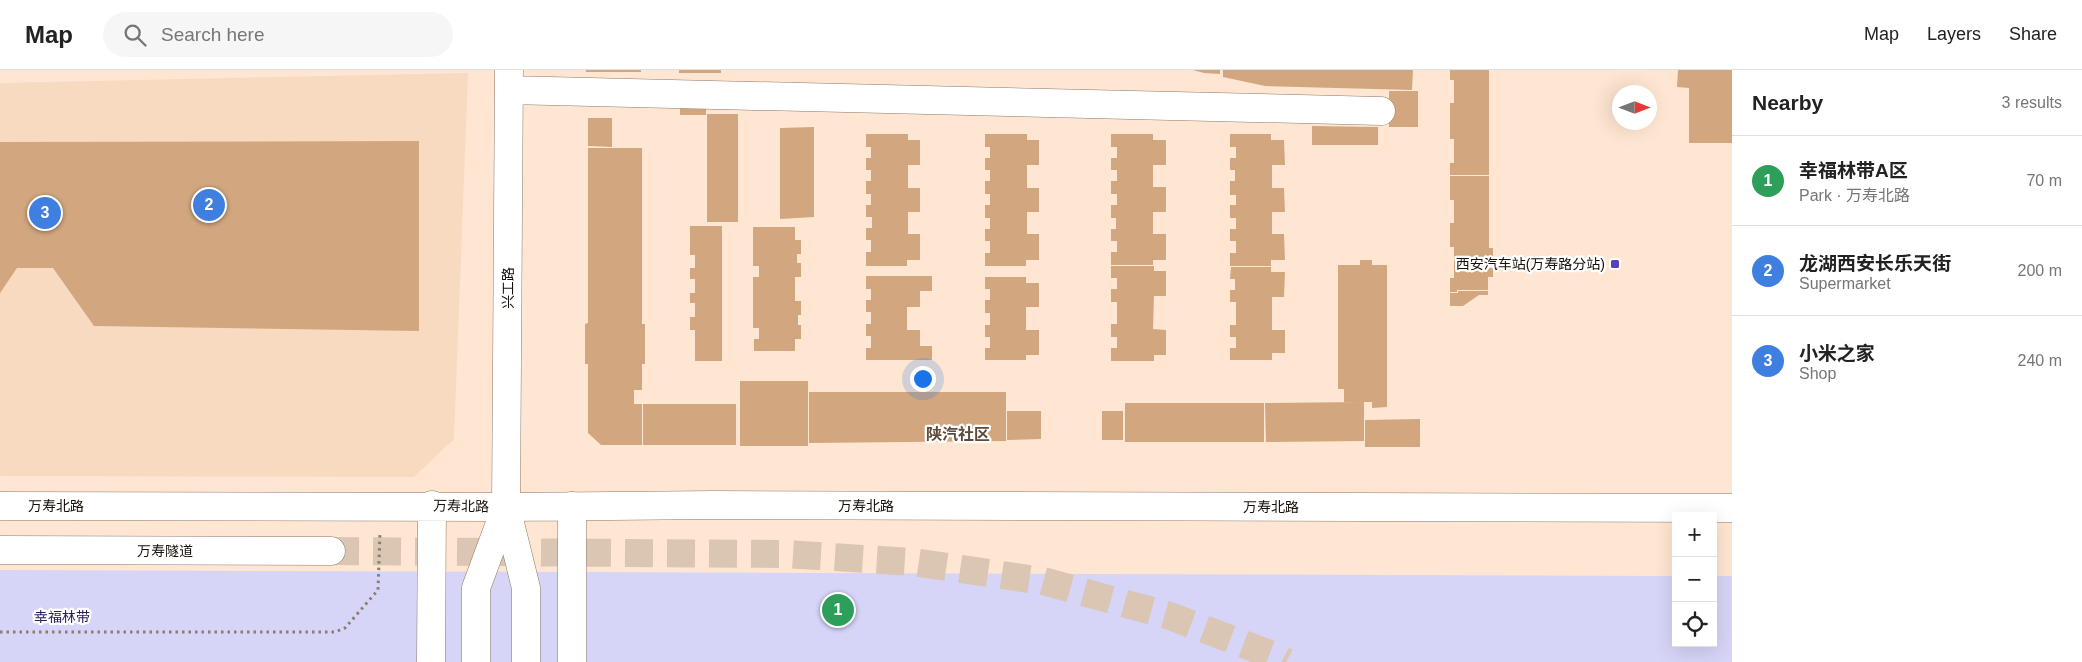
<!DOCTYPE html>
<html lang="en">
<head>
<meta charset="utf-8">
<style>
	:root { --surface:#fff; --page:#f6f6f6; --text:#222; --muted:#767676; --line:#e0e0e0; --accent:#0b8043 }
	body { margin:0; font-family:Arial,"Noto Sans SC",sans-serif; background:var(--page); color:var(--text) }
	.controls { position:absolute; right:15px; bottom:15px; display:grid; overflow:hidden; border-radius:0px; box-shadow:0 5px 20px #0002 }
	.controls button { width:45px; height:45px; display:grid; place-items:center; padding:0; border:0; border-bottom:1px solid var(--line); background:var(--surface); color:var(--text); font:25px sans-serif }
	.compass { position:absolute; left:1612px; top:15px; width:45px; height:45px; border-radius:50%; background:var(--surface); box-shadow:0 5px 20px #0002; rotate:90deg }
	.you { position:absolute; left:922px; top:308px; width:18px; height:18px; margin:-12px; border:4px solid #fff; border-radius:50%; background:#1a73e8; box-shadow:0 0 0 8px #1a73e833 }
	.badge { display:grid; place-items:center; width:32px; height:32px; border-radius:50%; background:var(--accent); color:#fff; font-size:16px; font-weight:700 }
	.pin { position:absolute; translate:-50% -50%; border:2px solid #fff; box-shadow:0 1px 5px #0006 }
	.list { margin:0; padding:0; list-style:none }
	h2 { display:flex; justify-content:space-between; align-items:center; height:65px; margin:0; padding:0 20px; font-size:21px }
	h2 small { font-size:16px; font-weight:400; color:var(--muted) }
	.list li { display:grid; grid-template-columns:32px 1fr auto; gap:15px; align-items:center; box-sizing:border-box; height:90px; padding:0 20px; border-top:1px solid var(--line) }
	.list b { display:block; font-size:19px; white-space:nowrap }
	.list p { margin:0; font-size:16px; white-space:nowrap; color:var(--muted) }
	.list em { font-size:16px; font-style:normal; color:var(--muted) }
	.icon { flex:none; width:28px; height:28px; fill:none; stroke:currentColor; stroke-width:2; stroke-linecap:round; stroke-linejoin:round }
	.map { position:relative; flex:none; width:1732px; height:592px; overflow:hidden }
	header { display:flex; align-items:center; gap:30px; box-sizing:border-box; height:70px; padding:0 25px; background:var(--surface); border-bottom:1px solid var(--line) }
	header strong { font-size:24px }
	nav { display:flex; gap:28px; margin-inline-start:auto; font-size:18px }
	.search { width:350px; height:45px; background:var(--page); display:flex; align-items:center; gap:12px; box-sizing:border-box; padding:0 18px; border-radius:28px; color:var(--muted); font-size:19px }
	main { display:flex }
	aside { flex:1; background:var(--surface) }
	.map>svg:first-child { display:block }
	.built { fill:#f7dac0 }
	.green { fill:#d6d5f8 }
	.building { fill:#d2a780 }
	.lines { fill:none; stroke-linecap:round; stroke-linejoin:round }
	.major-tunnel { stroke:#dbc6b4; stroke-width:28; stroke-dasharray:28 14; stroke-linecap:butt }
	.minor-casing { stroke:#8f7967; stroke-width:29 }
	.major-casing { stroke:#8f7967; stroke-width:29 }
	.path { stroke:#8c7d6f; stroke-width:3; stroke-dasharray:2.5 4; stroke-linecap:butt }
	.minor { stroke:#fff; stroke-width:28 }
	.major { stroke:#fff; stroke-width:28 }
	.poi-dot { fill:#5a42ba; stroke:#fff; stroke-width:2 }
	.labels { text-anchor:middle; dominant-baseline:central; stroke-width:4.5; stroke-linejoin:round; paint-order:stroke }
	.poi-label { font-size:14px; fill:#171009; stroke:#fff; text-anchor:end }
	.street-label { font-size:14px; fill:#171009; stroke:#fff }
	.park-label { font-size:14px; fill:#2b205d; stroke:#fff }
	.quarter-label { font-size:16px; font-weight:bold; fill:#5d4a39; stroke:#fff }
</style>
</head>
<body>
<header>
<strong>Map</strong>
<div class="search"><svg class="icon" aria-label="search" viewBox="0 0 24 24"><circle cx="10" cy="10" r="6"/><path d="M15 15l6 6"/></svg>Search here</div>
<nav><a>Map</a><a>Layers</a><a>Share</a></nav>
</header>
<main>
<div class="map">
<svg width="1732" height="592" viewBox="0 0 1732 592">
	<rect width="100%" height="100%" fill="#fee6d2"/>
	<path class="built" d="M468,3L454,369L414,407L0,406V13Z"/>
	<path class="green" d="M0,500L1676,506V573H1713V506H1732V592H0Z"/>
	<path class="building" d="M586,0H641V2H586Z
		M679,0H721V3H679Z
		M1193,0H1220V4L1204,3Z
		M1223,0H1413L1412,20L1265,16L1223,7Z
		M1450,0H1489V105H1450V93H1454V69H1450V33H1454V10H1450Z
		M1678,0H1732V73H1689V18L1677,17Z
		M1389,21H1418V57H1389Z
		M680,35H706V45H680Z
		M707,44H738V152H707Z
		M588,48H612V77L588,76Z
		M1312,56L1378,57V75H1312Z
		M814,57V147L780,149V58Z
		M866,64H908V70H920V95H908V118H920V142H908V164H920V190H907V196H866V182H871V170H866V158H872V147H866V135H871V124H866V111H871V100H866V88H871V77H866Z
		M985,64H1027V70H1039V95H1027V118H1039V142H1027V164H1039V190H1026V196H985V183H990V171H985V159H990V148H985V135H990V124H985V111H990V100H985V88H990V77H985Z
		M1111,64H1153V70H1166V95H1153V117H1166V142H1153V164H1166V190H1153V195H1111V182H1117V171H1111V159H1116V148H1111V135H1117V124H1111V111H1117V100H1111V88H1117V77H1111Z
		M1230,64H1271V70H1284L1285,95H1272V118H1284L1285,142H1272V164H1284L1285,190H1271V196H1230V183H1236V171H1230V159H1236V148H1230V135H1236V125H1230V111H1235V100H1230V88H1236V77H1230Z
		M419,71V261L94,256L53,198H17L0,223V72Z
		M588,78H642V254H645V294H642V320H634V334H642V375H601L588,363V294H585V254L588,253Z
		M1450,106H1489V178H1493V187H1489V198H1493V207H1488V220H1457V222H1450V208H1454V177H1450V153H1454V130H1450Z
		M690,156H722V291H695V260H690V247H695V233H690V223H695V209H690V198H695V185H690Z
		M753,157H795V170H801V184H797V193H801V207H795V231H801V245H798V255H801V269H795V281H754V269H759V258H753V207H759V196H753Z
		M1360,190H1372V195H1387V337L1372,338V332H1364V371L1266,372L1265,333L1361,332H1344V319H1338V195H1360Z
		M1111,196H1154V201H1166V226H1154L1153,259L1166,260V285H1154V291H1111V278H1117V267H1111V254H1117V232H1111V219H1117V208H1111Z
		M1231,197H1271V202H1285L1284,227H1272V260H1285V283H1272V290H1230V278H1236V267H1230V255H1236V232H1230V220H1235V209H1230Z
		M866,206H932V221H920V237H907V260H920V276H932V290H866V278H871V266H866V254H871V242H866V230H871V219H866Z
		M985,207H1026V213H1039V237H1026V260H1039V285H1026V290H985V278H990V267H985V255H990V243H985V230H990V219H985Z
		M1458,221H1488V225H1479L1463,236H1450V223H1458Z
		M740,311H808V376H740Z
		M809,322H1006V371L809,373Z
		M1125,333H1264V372H1125Z
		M643,334H736V375H643Z
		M1007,341H1041V369L1007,370Z
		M1102,341H1123V370H1102Z
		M1420,349V377H1365V350Z"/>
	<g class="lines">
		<path class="major-tunnel" d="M331,481L785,484L913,492L1043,511L1170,546L1275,586L1286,592"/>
		<defs>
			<path id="minor" d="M509,0L506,437L526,518V592
				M509,20L1381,41
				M476,592V518L506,437"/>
			<path id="major" d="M0,436L506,437L715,435L1732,438
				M0,480L331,481
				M431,592L432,435
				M572,592V436"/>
		</defs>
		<use href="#minor" class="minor-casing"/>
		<use href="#major" class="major-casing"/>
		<path class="path" d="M0,562H335L345,558L378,520L380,463"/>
		<use href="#minor" class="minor"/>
		<use href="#major" class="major"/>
	</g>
	<rect class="poi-dot" x="1610" y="189" width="10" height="10" rx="2.5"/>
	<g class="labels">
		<g class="poi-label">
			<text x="1605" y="194">西安汽车站(万寿路分站)</text>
		</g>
		<g class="street-label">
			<text transform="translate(508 218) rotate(-90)">兴工路</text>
			<text x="56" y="436">万寿北路</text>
			<text transform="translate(461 436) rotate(1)">万寿北路</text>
			<text x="866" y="436">万寿北路</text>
			<text x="1271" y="437">万寿北路</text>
			<text x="165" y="481">万寿隧道</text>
		</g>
		<g class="park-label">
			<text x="62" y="547">幸福林带</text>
		</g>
		<g class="quarter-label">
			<text x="958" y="364">陕汽社区</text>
		</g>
	</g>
</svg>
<div class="controls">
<button>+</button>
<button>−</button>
<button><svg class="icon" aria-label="locate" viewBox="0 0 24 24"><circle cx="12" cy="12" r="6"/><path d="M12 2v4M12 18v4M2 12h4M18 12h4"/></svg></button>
</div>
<svg class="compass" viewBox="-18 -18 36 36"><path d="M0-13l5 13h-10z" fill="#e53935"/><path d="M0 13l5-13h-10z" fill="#767676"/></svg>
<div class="you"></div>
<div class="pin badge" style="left:838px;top:540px;background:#2e9e5b">1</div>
<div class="pin badge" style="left:209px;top:135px;background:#3f7fe0">2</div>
<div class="pin badge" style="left:45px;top:143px;background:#3f7fe0">3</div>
</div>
<aside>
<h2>Nearby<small>3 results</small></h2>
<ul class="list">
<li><span class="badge" style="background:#2e9e5b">1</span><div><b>幸福林带A区</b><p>Park · 万寿北路</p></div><em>70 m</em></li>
<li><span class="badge" style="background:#3f7fe0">2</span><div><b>龙湖西安长乐天街</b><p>Supermarket</p></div><em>200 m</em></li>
<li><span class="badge" style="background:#3f7fe0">3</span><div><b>小米之家</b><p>Shop</p></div><em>240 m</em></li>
</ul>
</aside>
</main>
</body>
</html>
